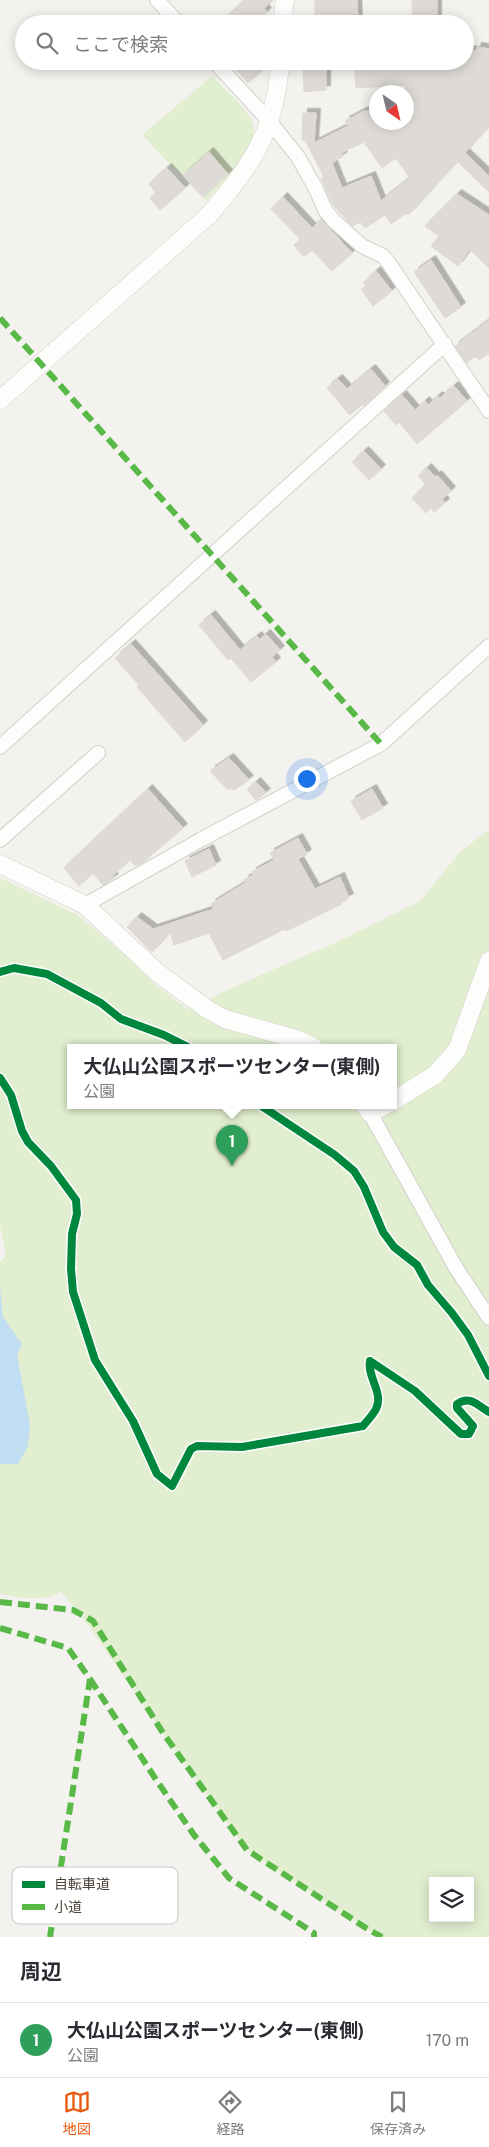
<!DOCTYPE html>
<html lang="ja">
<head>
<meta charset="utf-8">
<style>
	:root { --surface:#fff; --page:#f2f2f3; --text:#2b2b33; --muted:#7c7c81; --line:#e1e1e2; --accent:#ea580c }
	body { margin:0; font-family:"Public Sans","Noto Sans JP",sans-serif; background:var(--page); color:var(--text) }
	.controls { position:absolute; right:15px; bottom:15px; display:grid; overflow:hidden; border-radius:0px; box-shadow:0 2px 12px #0003 }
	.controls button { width:45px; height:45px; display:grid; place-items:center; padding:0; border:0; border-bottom:1px solid var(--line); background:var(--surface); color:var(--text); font:25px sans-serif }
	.compass { position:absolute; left:369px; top:85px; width:45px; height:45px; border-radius:50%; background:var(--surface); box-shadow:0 2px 12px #0003; rotate:146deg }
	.you { position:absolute; left:306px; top:778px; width:18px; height:18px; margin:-12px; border:4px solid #fff; border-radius:50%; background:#1a73e8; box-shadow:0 0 0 8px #1a73e833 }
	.badge { display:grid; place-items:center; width:32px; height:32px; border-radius:50%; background:var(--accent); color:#fff; font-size:16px; font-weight:700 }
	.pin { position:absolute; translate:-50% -41px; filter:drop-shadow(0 1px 2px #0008) }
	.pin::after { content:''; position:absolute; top:26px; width:18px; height:15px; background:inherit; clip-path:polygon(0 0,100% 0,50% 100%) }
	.popup { position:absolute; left:67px; top:1044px; width:330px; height:65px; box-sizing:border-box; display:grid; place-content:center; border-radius:0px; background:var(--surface); filter:drop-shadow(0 1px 4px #0005); font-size:16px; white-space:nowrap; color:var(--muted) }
	.popup b { font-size:19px; color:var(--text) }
	.popup::after { content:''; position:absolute; left:50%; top:100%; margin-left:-10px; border:10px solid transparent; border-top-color:var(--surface) }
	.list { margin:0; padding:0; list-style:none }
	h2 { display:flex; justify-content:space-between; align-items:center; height:65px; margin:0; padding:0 20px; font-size:21px }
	h2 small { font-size:16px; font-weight:400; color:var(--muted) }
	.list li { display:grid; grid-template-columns:32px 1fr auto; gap:15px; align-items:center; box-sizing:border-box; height:75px; padding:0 20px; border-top:1px solid var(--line) }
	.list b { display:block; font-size:19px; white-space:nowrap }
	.list p { margin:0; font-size:16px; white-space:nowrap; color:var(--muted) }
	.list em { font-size:16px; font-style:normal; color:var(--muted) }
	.icon { flex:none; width:28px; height:28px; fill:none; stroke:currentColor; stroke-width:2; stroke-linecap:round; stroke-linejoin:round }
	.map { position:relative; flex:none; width:489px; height:1937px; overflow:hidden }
	.search { position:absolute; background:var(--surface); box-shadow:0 2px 12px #0003; left:15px; right:15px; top:15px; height:55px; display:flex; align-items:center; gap:12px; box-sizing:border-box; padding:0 18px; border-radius:28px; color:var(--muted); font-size:19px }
	.sheet { height:140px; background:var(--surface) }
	nav { display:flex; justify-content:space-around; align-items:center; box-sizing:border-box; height:70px; border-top:1px solid var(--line); background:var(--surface); font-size:14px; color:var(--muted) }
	nav a { display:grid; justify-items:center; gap:2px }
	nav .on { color:var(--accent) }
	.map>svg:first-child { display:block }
	.green { fill:#e1eecf; fill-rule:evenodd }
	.water { fill:#c0ddf1 }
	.building { fill:#dedbd6; stroke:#dcd9d4; fill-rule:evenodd; filter:url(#shadow) }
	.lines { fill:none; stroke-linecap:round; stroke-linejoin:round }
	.minor-casing { stroke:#d2d0cb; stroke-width:16 }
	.tertiary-casing { stroke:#d2d0cb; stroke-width:19 }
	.minor { stroke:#fdfdfc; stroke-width:14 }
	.tertiary { stroke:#fdfdfc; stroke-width:18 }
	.quiet { stroke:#58b947; stroke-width:6; stroke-dasharray:12 6; stroke-linecap:butt }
	.cycleway-casing { stroke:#fff; stroke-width:11 }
	.cycleway { stroke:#00873e; stroke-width:8 }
	.key { fill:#fff; stroke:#c9c7c4; stroke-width:1 }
	.key-label { font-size:14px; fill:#4b4439 }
</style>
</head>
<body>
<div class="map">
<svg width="489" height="1937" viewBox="0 0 489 1937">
	<defs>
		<filter id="shadow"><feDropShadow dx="4.5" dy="-4.5" stdDeviation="0" flood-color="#0004"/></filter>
	</defs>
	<rect width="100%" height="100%" fill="#f4f2ee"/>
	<path class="green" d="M212,76C223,88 248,109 253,123C261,144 220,186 206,201L142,135Z
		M489,829V1937H382L365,1928L247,1850L163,1733L79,1612L61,1592C39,1602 23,1598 0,1594V1262L6,1256L0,1225V878L78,915L126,956L153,983L189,1010L229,989L337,942L420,901L459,853ZM71,1047H393V1105H71ZM433,1881H470V1918H433Z"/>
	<path class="water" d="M0,1288L3,1317L22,1344L17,1355L30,1425L28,1446L18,1464H0Z"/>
	<path class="building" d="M245,0H273L264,8L267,12L255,24H219Z
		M315,0H357L358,24H315Z
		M412,0H437V24H413Z
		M477,47L489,49V126L408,215L406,213L391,224L385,215L365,228L361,222L352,226L333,205L321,178L324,177L305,140H302L303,113H316L314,143L348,126L345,121L364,111H372V122H406V85L356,88L354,61H452V64L453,61H465V50L476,51ZM364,142L382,168L396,158L410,178L381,201L371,176L342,188L332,163L343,156L341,153Z
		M229,61H269V65L248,83Z
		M303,61H326V90L304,92Z
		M209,152L228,174L203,197L183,175Z
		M465,153L489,176V192L457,161Z
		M167,168L185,188L160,210L150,198L156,193L149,184Z
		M457,194L489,215V268L470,249L458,266L431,246L439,236L425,226Z
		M283,197L312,228L321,219L352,253L332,271L312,250L304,257L294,245L300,239L271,209Z
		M431,260L461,307L445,318L414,272Z
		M376,271L392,291L373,306L361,289L366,286L363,283Z
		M489,320V353L479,360L475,356L467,363L455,346Z
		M371,369L385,386L364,406L362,404L350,415L327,388L338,379L347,389Z
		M454,386L467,401L417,444L399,422L396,425L384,411L402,395L415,410L425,401L428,405L438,396L440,398Z
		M364,451L381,469L369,480L352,462Z
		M427,468L435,477L437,475L451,491L442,499L445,503L434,512L431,508L426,513L412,498L426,485L418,476Z
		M211,615L240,650L257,636L260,639L266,634L280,650L272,657L276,662L251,682L231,658L228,660L199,625Z
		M131,644L203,725L185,742L137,687L139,685L115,658Z
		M229,758L249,780L234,790L230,788L228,790L210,771Z
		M256,782L266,793L256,800L247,790Z
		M148,789L183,828L142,863L136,866L130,860L112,876L114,878L103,885L93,873L79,886L64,868Z
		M372,789L383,808L362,820L351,801Z
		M298,838L307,854L298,859L315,889L340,877L349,898L341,902L342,904L286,931L285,929L223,960L209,933L174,945L170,932L152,952L127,927L137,917L153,929L214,909L211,904L245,883L244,880L253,875L252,872L274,860L270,853Z
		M209,849L216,865L192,877L185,861Z"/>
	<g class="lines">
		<defs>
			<path id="minor" d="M157,0L179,24
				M214,61L270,122L298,157L316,189L325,210L334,221L362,246L383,256L388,262L489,411
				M0,747L445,344
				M0,840L98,753
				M85,905L202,839L381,744L489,646
				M370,1113L456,1268L489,1318"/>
			<path id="tertiary" d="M282,24L285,0
				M0,400L209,215C253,163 276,131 280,61
				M0,864L85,905L158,973L207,1009L225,1019L296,1039L313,1047
				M393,1101L435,1075L457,1050L489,961
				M365,1105L370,1113L386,1105"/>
		</defs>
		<use href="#minor" class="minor-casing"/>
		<use href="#tertiary" class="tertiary-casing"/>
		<use href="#minor" class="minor"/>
		<use href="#tertiary" class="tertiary"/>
		<path class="quiet" d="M0,318L381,744
			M0,1602L73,1610L93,1621L163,1733L247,1850L366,1928L382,1937
			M0,1628L68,1648L90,1679L50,1937
			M90,1679L157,1781L194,1835L229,1878L314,1933V1937"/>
		<defs>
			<path id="cycleway" d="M0,972L14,968L47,974L101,1003L121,1019L164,1035L188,1047
				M0,1078L11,1095L22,1131L28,1142L51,1166L76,1200L77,1214L72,1234L71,1269L73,1292L95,1360L133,1421L157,1474L172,1486L191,1449L197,1446L242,1447L363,1426C367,1421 373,1415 376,1409C384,1393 367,1377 370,1361L415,1391L461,1434H469L473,1426L457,1408V1404C470,1395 477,1405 489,1412
				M260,1105L335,1155L354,1171L364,1187L383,1232L394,1247L417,1265L428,1285L452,1313L468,1335L489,1376"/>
		</defs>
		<use href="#cycleway" class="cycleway-casing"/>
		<use href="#cycleway" class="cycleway"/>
	</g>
	<rect x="12" y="1867" width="166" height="57" rx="8" class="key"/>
	<rect x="22" y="1881" width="23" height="7" fill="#00873e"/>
	<rect x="22" y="1904" width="23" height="6" fill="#58b947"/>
	<g class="key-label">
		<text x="54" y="1889">自転車道</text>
		<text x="54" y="1912">小道</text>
	</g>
</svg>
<div class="controls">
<button><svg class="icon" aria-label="layers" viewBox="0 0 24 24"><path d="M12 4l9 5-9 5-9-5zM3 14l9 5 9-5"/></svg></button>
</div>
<svg class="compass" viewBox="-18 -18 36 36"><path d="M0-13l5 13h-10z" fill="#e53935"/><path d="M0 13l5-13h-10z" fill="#7c7c81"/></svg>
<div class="you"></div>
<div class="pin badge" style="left:232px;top:1166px;background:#2e9e5b">1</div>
<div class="popup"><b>大仏山公園スポーツセンター(東側)</b>公園</div>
<div class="search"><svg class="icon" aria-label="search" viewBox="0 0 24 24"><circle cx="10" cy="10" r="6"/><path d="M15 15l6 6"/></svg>ここで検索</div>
</div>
<section class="sheet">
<h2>周辺<small></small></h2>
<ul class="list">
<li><span class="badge" style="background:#2e9e5b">1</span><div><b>大仏山公園スポーツセンター(東側)</b><p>公園</p></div><em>170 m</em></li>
</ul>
</section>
<nav>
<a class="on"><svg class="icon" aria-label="map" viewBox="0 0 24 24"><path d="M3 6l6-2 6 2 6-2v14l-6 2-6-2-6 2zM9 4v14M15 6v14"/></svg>地図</a>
<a><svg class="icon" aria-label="directions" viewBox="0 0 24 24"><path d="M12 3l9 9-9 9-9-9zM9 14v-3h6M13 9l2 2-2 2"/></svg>経路</a>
<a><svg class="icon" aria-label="saved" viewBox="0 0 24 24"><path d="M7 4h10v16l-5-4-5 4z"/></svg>保存済み</a>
</nav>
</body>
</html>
